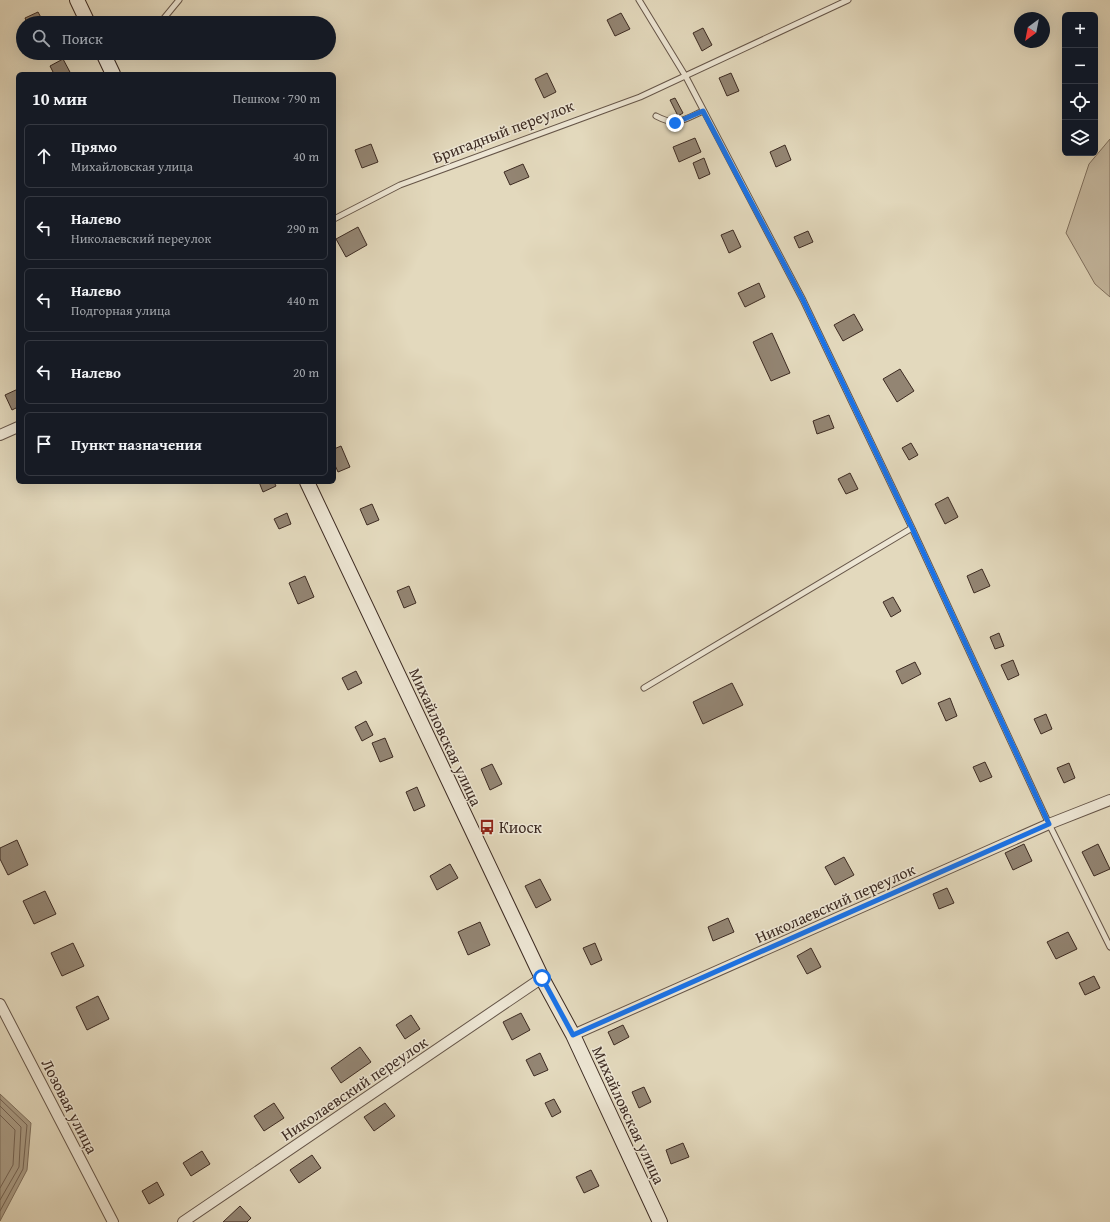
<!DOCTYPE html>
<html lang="ru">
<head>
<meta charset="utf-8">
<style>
	:root { --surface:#171b24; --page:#242831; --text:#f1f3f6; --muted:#9ea1a6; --line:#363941 }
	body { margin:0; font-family:"Gentium Book Plus",serif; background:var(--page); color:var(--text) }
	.controls { position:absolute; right:12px; top:12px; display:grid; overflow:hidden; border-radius:6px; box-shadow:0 4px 16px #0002 }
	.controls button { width:36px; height:36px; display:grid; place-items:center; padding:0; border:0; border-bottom:1px solid var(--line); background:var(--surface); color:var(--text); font:20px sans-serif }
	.compass { position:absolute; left:1014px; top:12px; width:36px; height:36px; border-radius:50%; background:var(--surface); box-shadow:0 4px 16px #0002; rotate:212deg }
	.stop { position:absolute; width:12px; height:12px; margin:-9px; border:3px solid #1a73e8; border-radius:50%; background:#fff }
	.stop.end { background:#1a73e8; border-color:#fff; box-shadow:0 1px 4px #0008 }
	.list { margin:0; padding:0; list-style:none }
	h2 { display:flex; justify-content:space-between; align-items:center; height:52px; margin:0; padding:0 16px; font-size:17px }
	h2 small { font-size:13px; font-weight:400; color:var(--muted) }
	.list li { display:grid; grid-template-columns:26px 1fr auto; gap:12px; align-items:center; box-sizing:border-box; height:64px; margin:0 8px 8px; padding:0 8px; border:1px solid var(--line); border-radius:6px }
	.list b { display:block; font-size:15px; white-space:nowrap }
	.list p { margin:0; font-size:13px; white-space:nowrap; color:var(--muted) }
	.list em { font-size:13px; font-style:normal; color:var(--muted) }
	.icon { flex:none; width:22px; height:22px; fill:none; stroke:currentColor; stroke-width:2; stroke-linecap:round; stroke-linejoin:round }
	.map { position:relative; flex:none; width:1110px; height:1222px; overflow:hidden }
	.search { position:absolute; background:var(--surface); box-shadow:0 4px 16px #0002; left:16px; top:16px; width:320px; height:44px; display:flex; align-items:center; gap:10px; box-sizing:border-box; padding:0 14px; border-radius:22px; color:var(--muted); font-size:15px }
	.panel { position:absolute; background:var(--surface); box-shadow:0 4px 16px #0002; left:16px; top:72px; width:320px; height:412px; border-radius:6px }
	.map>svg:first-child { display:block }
	.green { fill:#c7bba3; stroke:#827362 }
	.water { fill:#ab9e88; stroke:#7f705f }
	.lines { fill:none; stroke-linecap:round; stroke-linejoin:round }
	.shore { stroke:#746455; stroke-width:1 }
	.building { fill:#938573; stroke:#3d2b22 }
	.lane-casing { stroke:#665649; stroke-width:7 }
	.street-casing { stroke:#665649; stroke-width:12 }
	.secondary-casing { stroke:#3d2b22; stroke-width:16 }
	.lane { stroke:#ede6d4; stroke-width:5 }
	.street { stroke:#ede6d4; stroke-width:10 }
	.secondary { stroke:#ede6d4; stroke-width:14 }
	.route { stroke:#1a73e8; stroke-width:5 }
	.labels { text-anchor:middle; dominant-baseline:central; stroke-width:3; stroke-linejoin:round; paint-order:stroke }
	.street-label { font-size:16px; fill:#3d2b22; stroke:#ede6d4 }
	.poi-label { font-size:16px; fill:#3d2b22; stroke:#ede6d4; text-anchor:start }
</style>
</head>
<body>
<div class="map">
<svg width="1110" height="1222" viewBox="0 0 1110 1222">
	<rect width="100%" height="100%" fill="#e3d9bd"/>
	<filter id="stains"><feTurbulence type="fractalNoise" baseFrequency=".005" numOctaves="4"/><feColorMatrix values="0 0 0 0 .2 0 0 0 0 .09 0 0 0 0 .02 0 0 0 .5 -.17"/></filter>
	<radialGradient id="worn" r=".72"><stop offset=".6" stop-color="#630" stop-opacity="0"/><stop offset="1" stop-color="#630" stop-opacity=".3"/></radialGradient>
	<path class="green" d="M1110,139V297L1095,284L1066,233L1089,164Z"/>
	<path class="water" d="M0,1094L31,1123L27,1170L0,1221Z"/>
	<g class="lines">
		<path class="shore" d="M0,1099L27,1125L23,1169L0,1211
			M0,1106L21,1127L19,1167L0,1200
			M0,1115L15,1130L13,1165L0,1188"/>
	</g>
	<path class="building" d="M38,12L44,23H27L25,18Z
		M621,13L630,29L615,36L607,20Z
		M703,28L712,45L702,51L693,33Z
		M63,59L71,74H54L50,66Z
		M547,73L556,92L544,98L535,79Z
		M731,73L739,91L727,96L719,78Z
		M675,98L683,113L678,116L670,100Z
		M695,138L701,152L679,162L673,147Z
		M371,144L378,162L362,168L355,150Z
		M785,145L791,160L776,167L770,152Z
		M704,158L710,174L699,179L693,163Z
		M523,164L529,177L510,185L504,172Z
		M358,227L367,245L346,257L336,239Z
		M733,230L741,247L729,253L721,235Z
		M808,231L813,242L799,248L794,237Z
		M759,283L765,297L745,307L738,293Z
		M854,314L863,330L843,341L834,325Z
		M772,333L790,373L771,381L753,342Z
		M900,369L914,391L897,402L883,379Z
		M18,389V407L12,410L5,395Z
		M829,415L834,428L817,434L813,421Z
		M911,443L918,455L909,460L902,448Z
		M341,446L350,467L338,472L334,463V449Z
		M850,473L858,489L846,494L838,479Z
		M259,482H274L276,486L263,492Z
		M948,497L958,517L945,524L935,504Z
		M372,504L379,520L367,525L360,509Z
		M287,513L291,524L279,529L274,519Z
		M982,569L990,586L974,593L967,576Z
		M305,576L314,597L298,604L289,583Z
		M409,586L416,603L404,608L397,591Z
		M893,597L901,611L891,617L883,602Z
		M999,633L1004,646L995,649L990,637Z
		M1013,660L1019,675L1008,680L1001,665Z
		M915,662L921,674L902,684L896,671Z
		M356,671L362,683L348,690L342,678Z
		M732,683L743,705L703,724L693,702Z
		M950,698L957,716L946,721L938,703Z
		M1046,714L1052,729L1041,734L1034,719Z
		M366,721L373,735L362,741L355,727Z
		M385,738L393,757L380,762L372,743Z
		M985,762L992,777L980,782L973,767Z
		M1069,763L1075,778L1064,783L1057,768Z
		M492,764L502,784L490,790L481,769Z
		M417,787L425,806L414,811L406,792Z
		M17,840L28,865L8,875L0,859V848Z
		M1024,844L1032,861L1013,870L1005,853Z
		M1098,844L1110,869L1094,876L1082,852Z
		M844,857L854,875L835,885L825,867Z
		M450,864L458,878L437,890L430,876Z
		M540,879L551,900L536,908L525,886Z
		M947,888L954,903L939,909L933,894Z
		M45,891L56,914L34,924L23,901Z
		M728,918L734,932L713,941L708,927Z
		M480,922L490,945L468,955L458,932Z
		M1068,932L1077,949L1056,959L1047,942Z
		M73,943L84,966L62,976L51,953Z
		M595,943L602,960L591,965L583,948Z
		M811,948L821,967L807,974L797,956Z
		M1094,976L1100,988L1085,995L1079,983Z
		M98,996L109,1019L87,1030L76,1007Z
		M521,1013L530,1030L512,1040L503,1022Z
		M411,1015L420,1029L405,1039L396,1025Z
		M623,1025L629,1037L614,1045L608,1032Z
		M360,1047L371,1062L341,1083L331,1068Z
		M540,1053L548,1070L534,1076L526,1060Z
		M644,1087L651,1102L639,1108L632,1092Z
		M554,1099L561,1112L552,1117L545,1103Z
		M274,1103L284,1118L264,1131L254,1116Z
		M385,1103L395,1116L374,1131L364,1117Z
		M683,1143L689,1157L671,1164L666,1150Z
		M202,1151L210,1164L191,1176L183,1163Z
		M312,1155L321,1168L299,1183L290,1170Z
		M591,1170L599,1186L584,1193L576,1177Z
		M157,1182L164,1195L149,1204L142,1191Z
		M240,1206L251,1218L247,1222H223Z"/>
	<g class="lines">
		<defs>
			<path id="lane" d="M639,0L686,77L803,300L912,528L1049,824L1110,947
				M160,23L179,0
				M656,116C677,127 683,120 703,111
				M334,219L400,185L640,97L848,0
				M644,688L912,528"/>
			<path id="street" d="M0,435L18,427
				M0,1004L113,1222
				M573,1035L1049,824L1110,800
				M183,1222L542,978"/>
			<path id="secondary" d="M77,0L88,23
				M103,53L113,74
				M307,482L542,978L573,1035L660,1222"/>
		</defs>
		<use href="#lane" class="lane-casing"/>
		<use href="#street" class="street-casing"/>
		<use href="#secondary" class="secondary-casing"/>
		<use href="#lane" class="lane"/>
		<use href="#street" class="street"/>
		<use href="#secondary" class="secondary"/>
	</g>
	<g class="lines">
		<path class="route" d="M542,978L573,1035L1049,824L912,528L803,300L703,111L675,123"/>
	</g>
	<defs>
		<symbol id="bus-bare" viewBox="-9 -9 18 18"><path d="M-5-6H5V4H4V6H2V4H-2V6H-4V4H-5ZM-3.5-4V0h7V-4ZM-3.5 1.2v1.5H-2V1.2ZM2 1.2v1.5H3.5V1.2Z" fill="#8f2418" stroke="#ede6d4" stroke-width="2.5" paint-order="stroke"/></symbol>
	</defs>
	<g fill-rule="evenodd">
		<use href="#bus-bare" x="476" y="816" width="22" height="22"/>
	</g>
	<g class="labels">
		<g class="street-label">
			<text transform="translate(503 131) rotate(-21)">Бригадный переулок</text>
			<text transform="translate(446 737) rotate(65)">Михайловская улица</text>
			<text transform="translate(835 903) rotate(-24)">Николаевский переулок</text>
			<text transform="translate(354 1088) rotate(-34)">Николаевский переулок</text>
			<text transform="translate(70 1106) rotate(63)">Лозовая улица</text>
			<text transform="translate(629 1115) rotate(65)">Михайловская улица</text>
		</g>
		<g class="poi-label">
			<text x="499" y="827">Киоск</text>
		</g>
	</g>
	<rect width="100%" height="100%" filter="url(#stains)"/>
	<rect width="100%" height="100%" fill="url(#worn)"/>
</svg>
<div class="controls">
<button>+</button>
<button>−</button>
<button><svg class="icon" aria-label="locate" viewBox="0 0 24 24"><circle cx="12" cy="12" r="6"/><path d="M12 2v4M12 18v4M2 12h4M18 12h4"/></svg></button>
<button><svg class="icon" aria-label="layers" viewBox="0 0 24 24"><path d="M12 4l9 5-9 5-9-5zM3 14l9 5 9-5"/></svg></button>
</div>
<svg class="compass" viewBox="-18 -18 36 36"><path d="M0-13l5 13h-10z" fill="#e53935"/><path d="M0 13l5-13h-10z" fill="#9ea1a6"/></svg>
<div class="stop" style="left:542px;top:978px"></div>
<div class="stop end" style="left:675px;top:123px"></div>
<div class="search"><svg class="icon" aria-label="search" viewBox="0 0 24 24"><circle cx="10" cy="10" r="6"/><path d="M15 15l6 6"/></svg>Поиск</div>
<section class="panel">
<h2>10 мин<small>Пешком · 790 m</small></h2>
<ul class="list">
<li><svg class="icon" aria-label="ahead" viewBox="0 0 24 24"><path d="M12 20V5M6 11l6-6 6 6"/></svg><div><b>Прямо</b><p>Михайловская улица</p></div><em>40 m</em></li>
<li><svg class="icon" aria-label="left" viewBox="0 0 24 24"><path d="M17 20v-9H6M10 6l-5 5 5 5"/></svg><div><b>Налево</b><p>Николаевский переулок</p></div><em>290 m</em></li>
<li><svg class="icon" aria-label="left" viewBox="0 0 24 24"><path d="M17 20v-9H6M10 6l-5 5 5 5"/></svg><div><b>Налево</b><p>Подгорная улица</p></div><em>440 m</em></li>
<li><svg class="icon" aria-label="left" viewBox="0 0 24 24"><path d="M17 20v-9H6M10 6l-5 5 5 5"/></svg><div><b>Налево</b></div><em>20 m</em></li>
<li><svg class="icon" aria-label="arrive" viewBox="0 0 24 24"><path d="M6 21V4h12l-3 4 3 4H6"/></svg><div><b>Пункт назначения</b></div></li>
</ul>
</section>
</div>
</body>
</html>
